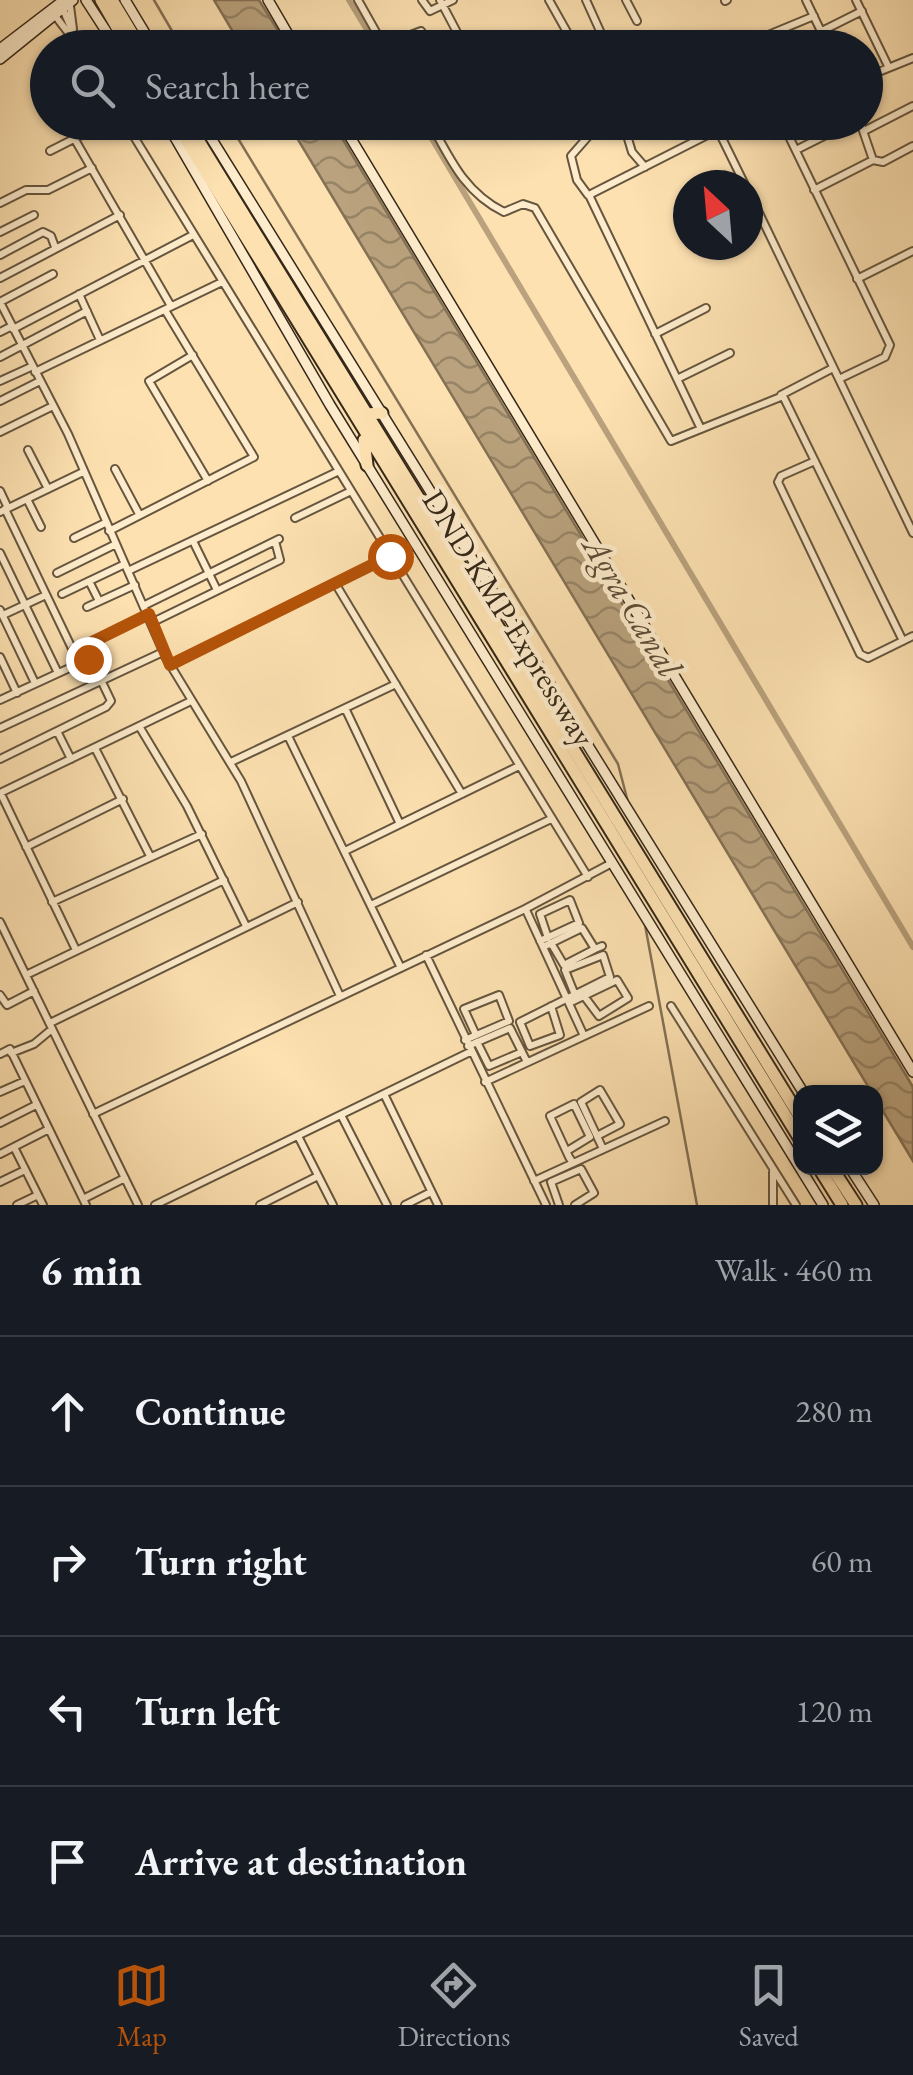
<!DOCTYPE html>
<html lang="en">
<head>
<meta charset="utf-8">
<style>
	:root { --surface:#171b24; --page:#20242c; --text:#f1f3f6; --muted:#9ea1a6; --line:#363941; --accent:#b45309 }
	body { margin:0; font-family:"EB Garamond",serif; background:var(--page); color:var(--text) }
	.controls { position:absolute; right:30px; bottom:30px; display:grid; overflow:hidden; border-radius:20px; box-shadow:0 2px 8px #0004 }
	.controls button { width:90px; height:90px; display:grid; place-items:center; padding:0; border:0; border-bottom:2px solid var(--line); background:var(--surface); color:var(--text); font:50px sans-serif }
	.compass { position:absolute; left:673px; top:170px; width:90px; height:90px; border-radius:50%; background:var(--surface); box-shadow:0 2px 8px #0004; rotate:334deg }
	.stop { position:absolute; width:30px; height:30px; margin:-22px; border:8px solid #b45309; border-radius:50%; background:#fff }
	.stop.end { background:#b45309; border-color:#fff; box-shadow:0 2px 10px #0008 }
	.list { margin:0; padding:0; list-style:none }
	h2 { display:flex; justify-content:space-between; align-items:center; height:130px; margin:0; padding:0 40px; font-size:42px }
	h2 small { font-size:32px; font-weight:400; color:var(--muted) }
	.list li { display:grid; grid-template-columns:65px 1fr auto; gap:30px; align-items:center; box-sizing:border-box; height:150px; padding:0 40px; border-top:2px solid var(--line) }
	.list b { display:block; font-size:38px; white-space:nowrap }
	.list em { font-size:32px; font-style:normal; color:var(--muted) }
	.icon { flex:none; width:55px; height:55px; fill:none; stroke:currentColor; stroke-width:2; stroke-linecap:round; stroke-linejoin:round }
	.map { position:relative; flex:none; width:913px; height:1205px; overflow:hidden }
	.search { position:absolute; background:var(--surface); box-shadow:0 2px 8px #0004; left:30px; right:30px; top:30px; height:110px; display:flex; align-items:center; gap:25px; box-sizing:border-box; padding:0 35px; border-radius:55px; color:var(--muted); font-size:38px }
	.sheet { height:730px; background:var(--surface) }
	nav { display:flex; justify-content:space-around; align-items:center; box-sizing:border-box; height:140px; border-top:2px solid var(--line); background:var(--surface); font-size:28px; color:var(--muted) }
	nav a { display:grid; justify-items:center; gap:5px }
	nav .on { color:var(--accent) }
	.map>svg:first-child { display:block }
	.water { fill:url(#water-waves); stroke:#847155; stroke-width:2.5 }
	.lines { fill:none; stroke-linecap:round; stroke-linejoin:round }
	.stream { stroke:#847155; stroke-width:2.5 }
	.canal { stroke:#b9a27d; stroke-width:6 }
	.street-casing { stroke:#66563f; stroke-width:10 }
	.secondary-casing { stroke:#342819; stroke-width:12 }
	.highway-casing { stroke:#342819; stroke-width:15 }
	.street { stroke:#feeccc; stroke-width:6 }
	.secondary { stroke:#feeccc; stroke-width:9 }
	.highway { stroke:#fde1b1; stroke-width:11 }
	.route { stroke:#b45309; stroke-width:12 }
	.labels { text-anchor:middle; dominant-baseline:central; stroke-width:9; stroke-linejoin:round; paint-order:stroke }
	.street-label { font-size:32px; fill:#342819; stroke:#feeccc }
	.water-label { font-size:35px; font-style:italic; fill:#5c4d37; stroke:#feeccc }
</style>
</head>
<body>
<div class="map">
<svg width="913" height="1205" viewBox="0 0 913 1205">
	<defs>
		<pattern id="water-waves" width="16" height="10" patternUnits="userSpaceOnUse" patternTransform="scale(2.5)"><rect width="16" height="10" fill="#b9a27d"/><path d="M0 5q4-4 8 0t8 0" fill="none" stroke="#978466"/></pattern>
	</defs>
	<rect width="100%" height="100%" fill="#fde1b1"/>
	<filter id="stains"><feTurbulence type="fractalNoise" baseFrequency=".002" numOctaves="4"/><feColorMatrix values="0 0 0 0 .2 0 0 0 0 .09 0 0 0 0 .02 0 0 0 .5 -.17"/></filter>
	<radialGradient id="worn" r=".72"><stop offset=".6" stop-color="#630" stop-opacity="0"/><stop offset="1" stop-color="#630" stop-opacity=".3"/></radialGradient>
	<path class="water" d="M214,0H259L288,47H242Z
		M288,123H333L913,1087V1161Z"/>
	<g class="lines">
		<path class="stream" d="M154,0L182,48
			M228,122L618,764L628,802
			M645,925L697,1205"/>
		<path class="canal" d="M349,0L378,48
			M422,122L913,947"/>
		<defs>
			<path id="street" d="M358,0L385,48
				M422,0L430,11L453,0
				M440,0L460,38L457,48
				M549,0L576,48
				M586,0L600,31L589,45
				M626,0L637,21
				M806,0L829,48
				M856,0L888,66
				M725,1L727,0
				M70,6L73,29
				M62,7L73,32
				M53,13L80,48
				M822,31L862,11
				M408,36L421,31L432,48
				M737,48L814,16
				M866,77L913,58
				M79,122L80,135
				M125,122L588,877
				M430,122C450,159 465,193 504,212L523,204L535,208L671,441L783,396L903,641
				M623,122L632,152L645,167
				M708,122L715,134
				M782,122L890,345L885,357L839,379
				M864,131L913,106
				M719,132L745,185
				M74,138L171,306
				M796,150L852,122
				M50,151L107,122
				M873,160L883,162L913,146
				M748,190L913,533
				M814,190L873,160L860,122
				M588,195L577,180L571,156L592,132L611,122
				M0,203L26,190H48L92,168
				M0,232L34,215
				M0,255L43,232L51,236L55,247
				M0,278L120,215
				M857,279L913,251
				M79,294L100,340
				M0,302L68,434L166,658L241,781L340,996
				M0,302L53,274
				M13,329L193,235
				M0,332L12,326
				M655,334L706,308
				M193,355L149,381L208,481
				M0,357L87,311
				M35,372L222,282
				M677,379L730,353
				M0,381L33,366
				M781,395L833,368
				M0,401L40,381
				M701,429L589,195L733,122
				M0,432L53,406
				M28,450L48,489
				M815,461L781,476L778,482L860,654L868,658L913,636
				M115,469L139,514
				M0,491L8,508
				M27,499L41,527
				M5,509L79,663
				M0,512L83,472
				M295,518L349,492
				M109,531L254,457L165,310
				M74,538L105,523
				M193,541L217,590
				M0,553L58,673
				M128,571L337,472
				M57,573L116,544
				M89,581L99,601
				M335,583L462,794
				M62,594L125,564
				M145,605L279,539
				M87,607L135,585
				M0,610L35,683
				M3,615L46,595
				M153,622L280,560L275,541
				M74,651L148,614
				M0,657L17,693
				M170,665L390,556
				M0,700L89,659
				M345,708L400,824
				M139,726L187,806L246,926
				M0,728L163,652
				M57,731L71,759
				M288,736L401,968
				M95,748L150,856
				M0,759L106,707L111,701L101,680
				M231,762L396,684
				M0,793L191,701
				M1,794L76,950
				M26,847L123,799
				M345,851L519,766
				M52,902L202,834
				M371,905L551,819
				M526,910L584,1036
				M0,922L138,1205
				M540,941L579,923L570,900L540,914L548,938
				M551,943L564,965L595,949
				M543,947L582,928L595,949L602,946
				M426,955L546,1205
				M26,975L224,880
				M0,995L7,1005L34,991
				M569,1003L617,980L628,998L599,1016L584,996
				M551,1006L560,1035L530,1046L520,1022C550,1007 580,992 610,977L603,955L565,970L575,995
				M671,1006L796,1205
				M50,1023L298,902
				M465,1040L509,1021L499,995L464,1009L476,1035
				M477,1042L489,1066L522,1052
				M468,1046L510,1028L527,1062
				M11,1053L34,1044L52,1029
				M0,1054L10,1049L86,1205
				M485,1082L649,1006
				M0,1092L25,1081
				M384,1094L438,1205
				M93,1114L525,909L610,864
				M341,1115L387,1205
				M0,1123L36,1105
				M298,1136L333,1205
				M597,1136L620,1124L600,1090L581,1102L603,1149
				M14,1147L43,1205
				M567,1151L590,1137L574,1104L550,1116L569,1157L573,1163
				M0,1154L49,1129
				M534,1181L665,1121
				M0,1182L25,1170
				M83,1199L125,1178
				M17,1205L38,1195
				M155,1205L470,1052
				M260,1205L318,1176
				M405,1205L431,1192
				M559,1205L551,1182L581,1169L594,1193L575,1205
				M773,1205V1171"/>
			<path id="secondary" d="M86,0L117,48
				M125,0L154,48
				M268,0L296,48
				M0,49L64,0
				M0,59L73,0
				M166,122L330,405L823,1205
				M201,122L803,1092
				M341,122L913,1072
				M850,1168L874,1205"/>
			<path id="highway" d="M101,0L129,48
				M112,0L141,48
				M175,122L800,1139
				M187,122L800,1117
				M366,414L382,413
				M364,440L367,465
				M819,1168L842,1205
				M832,1168L856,1205"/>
		</defs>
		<use href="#street" class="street-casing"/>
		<use href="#secondary" class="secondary-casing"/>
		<use href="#highway" class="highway-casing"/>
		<use href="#street" class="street"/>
		<use href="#secondary" class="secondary"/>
		<use href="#highway" class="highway"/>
	</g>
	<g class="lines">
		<path class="route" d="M88,659L79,663L74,651L149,614L170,665L390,556"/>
	</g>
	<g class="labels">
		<g class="street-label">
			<text transform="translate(509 618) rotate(58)">DND KMP Expressway</text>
		</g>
		<g class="water-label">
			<text transform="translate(633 606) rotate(59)">Agra Canal</text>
		</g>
	</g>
	<rect width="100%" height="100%" filter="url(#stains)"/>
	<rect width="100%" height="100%" fill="url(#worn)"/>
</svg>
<div class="controls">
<button><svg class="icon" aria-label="layers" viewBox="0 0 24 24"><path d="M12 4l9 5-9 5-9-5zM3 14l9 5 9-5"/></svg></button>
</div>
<svg class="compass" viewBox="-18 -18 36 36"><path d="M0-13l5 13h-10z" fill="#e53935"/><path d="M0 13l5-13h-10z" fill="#9ea1a6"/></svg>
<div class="stop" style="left:390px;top:556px"></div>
<div class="stop end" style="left:88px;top:659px"></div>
<div class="search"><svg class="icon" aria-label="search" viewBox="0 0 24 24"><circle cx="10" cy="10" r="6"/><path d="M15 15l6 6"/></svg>Search here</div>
</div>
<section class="sheet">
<h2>6 min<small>Walk · 460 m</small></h2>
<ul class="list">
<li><svg class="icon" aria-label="ahead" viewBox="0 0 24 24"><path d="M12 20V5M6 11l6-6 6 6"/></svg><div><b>Continue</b></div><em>280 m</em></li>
<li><svg class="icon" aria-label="right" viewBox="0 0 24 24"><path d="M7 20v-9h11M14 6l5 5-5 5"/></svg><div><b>Turn right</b></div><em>60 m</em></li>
<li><svg class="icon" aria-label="left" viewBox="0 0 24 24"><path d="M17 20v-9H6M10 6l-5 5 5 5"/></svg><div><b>Turn left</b></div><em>120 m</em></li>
<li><svg class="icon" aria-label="arrive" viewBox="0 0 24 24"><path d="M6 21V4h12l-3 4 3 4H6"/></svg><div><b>Arrive at destination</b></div></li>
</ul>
</section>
<nav>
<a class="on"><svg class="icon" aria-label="map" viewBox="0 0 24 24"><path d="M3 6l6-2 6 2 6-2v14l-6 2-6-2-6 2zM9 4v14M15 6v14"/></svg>Map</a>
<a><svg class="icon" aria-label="directions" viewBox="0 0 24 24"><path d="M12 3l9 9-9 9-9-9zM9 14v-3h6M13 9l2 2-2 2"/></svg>Directions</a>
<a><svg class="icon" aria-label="saved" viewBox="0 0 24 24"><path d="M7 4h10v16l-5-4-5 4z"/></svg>Saved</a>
</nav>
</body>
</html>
